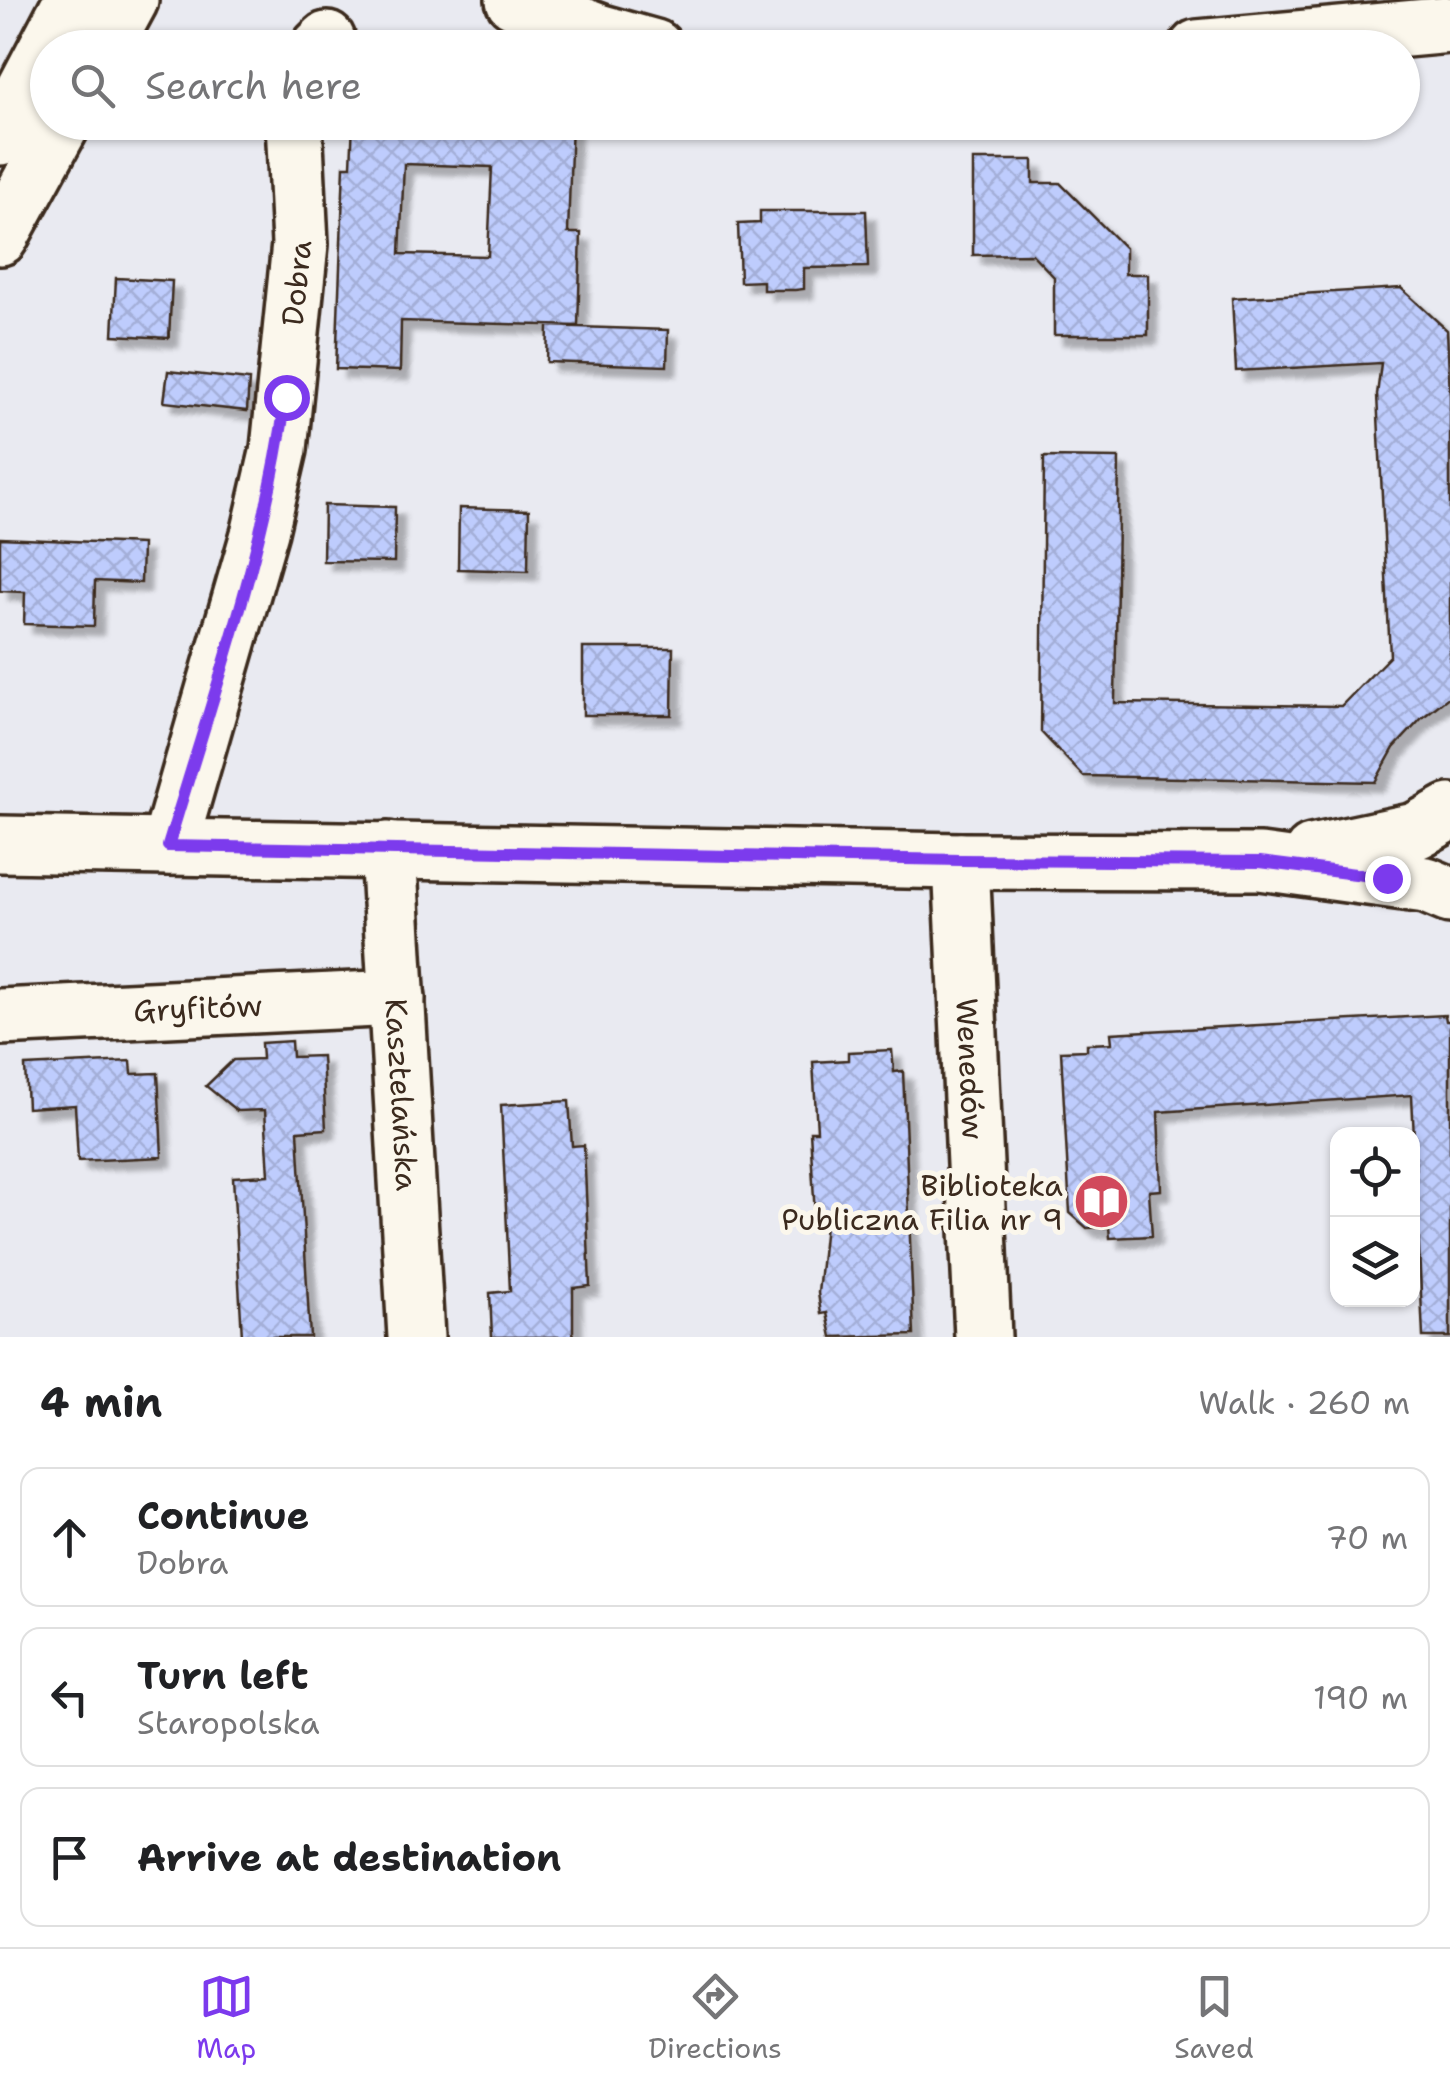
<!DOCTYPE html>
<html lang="en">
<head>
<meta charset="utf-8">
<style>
	:root { --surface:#fff; --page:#f6f6f6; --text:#202124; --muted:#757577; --line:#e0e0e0; --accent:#7c3aed }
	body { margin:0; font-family:"Shantell Sans",sans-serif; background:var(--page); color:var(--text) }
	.controls { position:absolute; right:30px; bottom:30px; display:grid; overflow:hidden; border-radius:20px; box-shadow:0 2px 8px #0004 }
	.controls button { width:90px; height:90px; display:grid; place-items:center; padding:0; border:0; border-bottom:2px solid var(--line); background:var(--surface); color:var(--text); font:50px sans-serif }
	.stop { position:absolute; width:30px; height:30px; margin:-22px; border:8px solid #7c3aed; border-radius:50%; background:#fff }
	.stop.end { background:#7c3aed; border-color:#fff; box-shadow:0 2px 10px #0008 }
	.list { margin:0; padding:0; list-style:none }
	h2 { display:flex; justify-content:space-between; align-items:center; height:130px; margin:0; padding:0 40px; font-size:42px }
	h2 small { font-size:32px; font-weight:400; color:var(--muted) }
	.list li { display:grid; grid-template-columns:65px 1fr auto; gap:30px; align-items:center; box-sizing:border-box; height:140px; margin:0 20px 20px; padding:0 20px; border:2px solid var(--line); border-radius:20px }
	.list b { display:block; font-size:38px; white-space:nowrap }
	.list p { margin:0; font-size:32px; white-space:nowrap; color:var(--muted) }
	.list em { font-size:32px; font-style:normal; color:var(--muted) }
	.icon { flex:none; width:55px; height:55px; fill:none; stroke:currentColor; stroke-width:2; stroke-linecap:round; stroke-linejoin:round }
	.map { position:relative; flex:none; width:1450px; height:1337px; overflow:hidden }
	.search { position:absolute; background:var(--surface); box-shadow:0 2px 8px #0004; left:30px; right:30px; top:30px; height:110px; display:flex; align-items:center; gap:25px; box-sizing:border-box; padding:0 35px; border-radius:55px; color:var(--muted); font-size:38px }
	.sheet { height:610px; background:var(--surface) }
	nav { display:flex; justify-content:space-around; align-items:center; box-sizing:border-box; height:140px; border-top:2px solid var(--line); background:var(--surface); font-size:28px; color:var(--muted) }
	nav a { display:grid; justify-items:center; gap:5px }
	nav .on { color:var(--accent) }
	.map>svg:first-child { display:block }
	.building { fill:url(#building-cross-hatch); stroke:#3b2a1e; stroke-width:2.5; fill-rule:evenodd; filter:url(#shadow) }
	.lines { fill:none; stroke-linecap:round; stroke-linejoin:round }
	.minor-casing { stroke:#3b2a1e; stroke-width:62 }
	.minor { stroke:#fbf7ec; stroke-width:55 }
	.route { stroke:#7c3aed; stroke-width:12 }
	.labels { text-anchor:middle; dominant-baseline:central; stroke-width:10; stroke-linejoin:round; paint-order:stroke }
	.street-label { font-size:30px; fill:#3b2a1e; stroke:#fbf7ec }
	.poi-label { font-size:30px; fill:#3b2a1e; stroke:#fbf7ec; text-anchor:end }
</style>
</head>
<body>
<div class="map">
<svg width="1450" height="1337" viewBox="0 0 1450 1337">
	<defs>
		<pattern id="building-cross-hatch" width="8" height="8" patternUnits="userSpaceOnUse" patternTransform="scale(2.5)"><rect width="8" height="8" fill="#beccfd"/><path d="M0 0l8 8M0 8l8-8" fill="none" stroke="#a4afd8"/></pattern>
		<filter id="shadow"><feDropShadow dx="9" dy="9" stdDeviation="2.5" flood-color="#0004"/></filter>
	</defs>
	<rect width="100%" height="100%" fill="#e9eaf1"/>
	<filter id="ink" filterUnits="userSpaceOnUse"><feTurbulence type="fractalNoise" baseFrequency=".01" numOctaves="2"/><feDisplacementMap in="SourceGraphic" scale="20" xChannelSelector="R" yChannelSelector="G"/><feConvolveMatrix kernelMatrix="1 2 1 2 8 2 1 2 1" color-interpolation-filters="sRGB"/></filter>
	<g filter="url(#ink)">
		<path class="building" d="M353,122H572L568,233H581L578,326L401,321L400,371L336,369L344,166H351ZM404,164L492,167L488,256L400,254Z
			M973,160H1033V183H1060L1125,248V274H1148V335H1054V277L1032,254L973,255Z
			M760,211H866L868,267L804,268V289L795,290H763V281L740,282L738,224L760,223Z
			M116,278L172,281L169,338L113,335Z
			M1401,288L1447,330L1450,396V696L1422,718L1394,748L1375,782L1083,776L1041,732L1044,457L1119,458L1115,703L1341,706L1390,656L1377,395L1381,363L1236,371L1232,298Z
			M548,326L668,330L667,366L547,362Z
			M168,371L249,380L247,411L164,402Z
			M324,505L395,507L394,562L323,561Z
			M459,508L529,510L528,571L458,569Z
			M0,538L142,544L141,583L95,581L94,626L24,624L25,592L0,591Z
			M583,648H673L672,715H583Z
			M1445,1015L1446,1021H1450V1337H1423L1412,1095L1158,1112L1161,1190L1149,1191L1152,1236L1110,1238L1109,1227L1087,1228L1070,1213L1061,1051L1087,1050V1044L1112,1043L1111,1033Z
			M291,1041L292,1057L322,1056L326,1129L298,1131L310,1337H242L233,1177L269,1175L265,1110L237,1111L206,1086L233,1060L262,1059L261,1043Z
			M892,1050L894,1072L903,1071L914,1335L832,1337L827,1313L821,1314L818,1293L826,1215L815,1216L810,1131H817L813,1062L848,1060V1052Z
			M131,1061L132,1074L158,1073L162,1157L78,1161L75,1105L27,1108L25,1066Z
			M569,1101L572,1146L584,1145L590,1286L573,1288V1337H492L490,1293L510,1291L501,1105Z"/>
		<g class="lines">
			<defs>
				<g id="minor">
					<path d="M514,0L598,32L655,48"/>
					<path d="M104,48L130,0"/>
					<path d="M319,48L327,40"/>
					<path d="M1197,48L1450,25"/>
					<path d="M0,137L72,0"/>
					<path d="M0,237L63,122"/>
					<path d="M0,844L961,861L1260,862L1426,885L1450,895"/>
					<path id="s1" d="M169,847L260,531L279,449L300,244L294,122"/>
					<path id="s2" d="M388,850L416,1337"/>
					<path d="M1312,853L1416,831L1450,812"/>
					<path id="s3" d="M961,861L983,1337"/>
					<path id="s4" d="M0,1017L397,998"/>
				</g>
			</defs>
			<use href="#minor" class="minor-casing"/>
			<use href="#minor" class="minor"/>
		</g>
	</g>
	<g class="lines" filter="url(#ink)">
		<path class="route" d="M286,397C265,550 212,699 168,846L961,860L1260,862L1387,878"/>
	</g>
	<defs>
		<symbol id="library-disc" viewBox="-11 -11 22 22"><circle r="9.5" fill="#d1495b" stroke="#fbf7ec"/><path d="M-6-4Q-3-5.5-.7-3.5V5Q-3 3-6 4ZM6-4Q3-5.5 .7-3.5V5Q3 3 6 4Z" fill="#fff"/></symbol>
	</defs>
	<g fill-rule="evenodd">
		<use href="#library-disc" x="1070" y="1170" width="63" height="63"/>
	</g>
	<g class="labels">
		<g class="street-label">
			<text stroke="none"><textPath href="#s1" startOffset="580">Dobra</textPath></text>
			<text stroke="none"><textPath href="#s4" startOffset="198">Gryfitów</textPath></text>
			<text stroke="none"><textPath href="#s3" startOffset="208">Wenedów</textPath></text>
			<text stroke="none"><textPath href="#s2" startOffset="245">Kasztelańska</textPath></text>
		</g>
		<g class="poi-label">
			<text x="1063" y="1185">Biblioteka<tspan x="1063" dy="34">Publiczna Filia nr 9</tspan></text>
		</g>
	</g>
</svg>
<div class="controls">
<button><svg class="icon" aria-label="locate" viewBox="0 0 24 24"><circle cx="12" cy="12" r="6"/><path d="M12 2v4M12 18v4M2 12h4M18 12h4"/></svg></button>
<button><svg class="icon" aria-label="layers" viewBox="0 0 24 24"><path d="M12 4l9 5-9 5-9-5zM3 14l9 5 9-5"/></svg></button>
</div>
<div class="stop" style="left:286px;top:397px"></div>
<div class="stop end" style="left:1387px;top:878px"></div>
<div class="search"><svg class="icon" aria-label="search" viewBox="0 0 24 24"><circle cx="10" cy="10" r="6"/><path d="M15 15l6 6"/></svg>Search here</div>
</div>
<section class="sheet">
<h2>4 min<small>Walk · 260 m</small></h2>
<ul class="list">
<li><svg class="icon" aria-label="ahead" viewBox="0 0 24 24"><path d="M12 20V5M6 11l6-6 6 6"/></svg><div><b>Continue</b><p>Dobra</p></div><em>70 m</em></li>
<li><svg class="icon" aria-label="left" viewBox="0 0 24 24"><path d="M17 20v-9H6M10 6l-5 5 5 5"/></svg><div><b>Turn left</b><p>Staropolska</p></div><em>190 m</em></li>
<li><svg class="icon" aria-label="arrive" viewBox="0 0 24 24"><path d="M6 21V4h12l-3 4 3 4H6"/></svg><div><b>Arrive at destination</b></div></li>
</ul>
</section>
<nav>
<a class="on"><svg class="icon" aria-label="map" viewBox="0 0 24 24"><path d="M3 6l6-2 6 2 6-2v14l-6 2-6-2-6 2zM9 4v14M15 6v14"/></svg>Map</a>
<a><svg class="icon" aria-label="directions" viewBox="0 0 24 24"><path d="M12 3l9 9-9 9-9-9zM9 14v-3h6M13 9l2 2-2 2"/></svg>Directions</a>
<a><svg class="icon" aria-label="saved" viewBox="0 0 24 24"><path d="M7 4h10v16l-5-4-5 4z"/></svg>Saved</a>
</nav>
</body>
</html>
